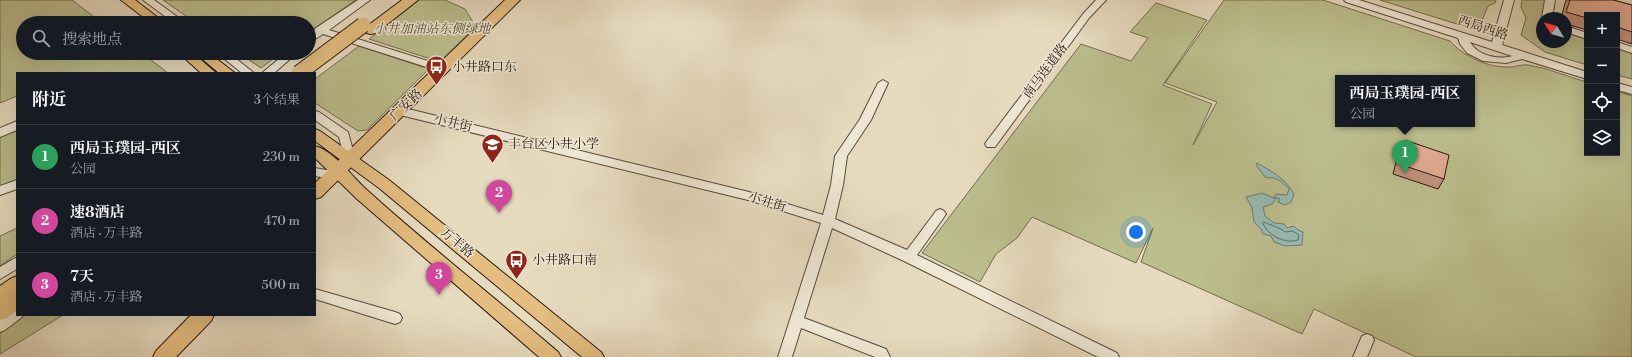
<!DOCTYPE html>
<html lang="zh">
<head>
<meta charset="utf-8">
<style>
	:root { --surface:#171b24; --page:#20242c; --text:#f1f3f6; --muted:#9ea1a6; --line:#363941; --accent:#0b8043 }
	body { margin:0; font-family:"Libre Bodoni","Noto Serif SC",serif; background:var(--page); color:var(--text) }
	.controls { position:absolute; right:12px; top:12px; display:grid; overflow:hidden; border-radius:0px; box-shadow:0 4px 16px #0002 }
	.controls button { width:36px; height:36px; display:grid; place-items:center; padding:0; border:0; border-bottom:1px solid var(--line); background:var(--surface); color:var(--text); font:20px sans-serif }
	.compass { position:absolute; left:1536px; top:12px; width:36px; height:36px; border-radius:50%; background:var(--surface); box-shadow:0 4px 16px #0002; rotate:307deg }
	.you { position:absolute; left:1136px; top:232px; width:14px; height:14px; margin:-10px; border:3px solid #fff; border-radius:50%; background:#1a73e8; box-shadow:0 0 0 6px #1a73e833 }
	.badge { display:grid; place-items:center; width:26px; height:26px; border-radius:50%; background:var(--accent); color:#fff; font-size:13px; font-weight:700 }
	.pin { position:absolute; translate:-50% -33px; filter:drop-shadow(0 1px 2px #0008) }
	.pin::after { content:''; position:absolute; top:21px; width:14px; height:12px; background:inherit; clip-path:polygon(0 0,100% 0,50% 100%) }
	.popup { position:absolute; left:1335px; top:75px; width:140px; height:52px; box-sizing:border-box; display:grid; place-content:center; border-radius:0px; background:var(--surface); filter:drop-shadow(0 1px 3px #0005); font-size:13px; white-space:nowrap; color:var(--muted) }
	.popup b { font-size:15px; color:var(--text) }
	.popup::after { content:''; position:absolute; left:50%; top:100%; margin-left:-8px; border:8px solid transparent; border-top-color:var(--surface) }
	.list { margin:0; padding:0; list-style:none }
	h2 { display:flex; justify-content:space-between; align-items:center; height:52px; margin:0; padding:0 16px; font-size:17px }
	h2 small { font-size:13px; font-weight:400; color:var(--muted) }
	.list li { display:grid; grid-template-columns:26px 1fr auto; gap:12px; align-items:center; box-sizing:border-box; height:64px; padding:0 16px; border-top:1px solid var(--line) }
	.list b { display:block; font-size:15px; white-space:nowrap }
	.list p { margin:0; font-size:13px; white-space:nowrap; color:var(--muted) }
	.list em { font-size:13px; font-style:normal; color:var(--muted) }
	.icon { flex:none; width:22px; height:22px; fill:none; stroke:currentColor; stroke-width:2; stroke-linecap:round; stroke-linejoin:round }
	.map { position:relative; flex:none; width:1632px; height:357px; overflow:hidden }
	.search { position:absolute; background:var(--surface); box-shadow:0 4px 16px #0002; left:16px; top:16px; width:300px; height:44px; display:flex; align-items:center; gap:10px; box-sizing:border-box; padding:0 14px; border-radius:22px; color:var(--muted); font-size:15px }
	.panel { position:absolute; background:var(--surface); box-shadow:0 4px 16px #0002; left:16px; top:72px; width:300px; height:244px; border-radius:0px }
	.map>svg:first-child { display:block }
	.green { fill:#bcbe8e; stroke:#736c4e; fill-rule:evenodd }
	.water { fill:#97bbb4; stroke:#6b7a72 }
	.lines { fill:none; stroke-linecap:round; stroke-linejoin:round }
	.shore { stroke:#606a62; stroke-width:1 }
	.minor-casing { stroke:#594a3b; stroke-width:2 }
	.major-casing { stroke:#2a190f; stroke-width:2 }
	.highway-casing { stroke:#2a190f; stroke-width:2 }
	.minor { fill:#efe8d5; fill-rule:evenodd }
	.major { fill:#e4be80; fill-rule:evenodd }
	.highway { fill:#e4be80; fill-rule:evenodd }
	.highway-bridge-casing { stroke:#2a190f; stroke-width:17; stroke-linecap:butt }
	.highway-bridge { stroke:#e4be80; stroke-width:15 }
	.wall { fill:#c2927e; stroke:#2a190f }
	.building { fill:#e1aa93; stroke:#2a190f }
	.labels { text-anchor:middle; dominant-baseline:central; stroke-width:3; stroke-linejoin:round; paint-order:stroke }
	.street-label { font-size:13px; fill:#2a190f; stroke:#efe8d5 }
	.park-label { font-size:13px; font-style:italic; fill:#564b35; stroke:#efe8d5 }
	.poi-label { font-size:13px; fill:#2a190f; stroke:#efe8d5; text-anchor:start }
</style>
</head>
<body>
<div class="map">
<svg width="1632" height="357" viewBox="0 0 1632 357">
	<rect width="100%" height="100%" fill="#e7dbbf"/>
	<filter id="stains"><feTurbulence type="fractalNoise" baseFrequency=".005" numOctaves="4"/><feColorMatrix values="0 0 0 0 .2 0 0 0 0 .09 0 0 0 0 .02 0 0 0 .5 -.17"/></filter>
	<radialGradient id="worn" r=".72"><stop offset=".6" stop-color="#630" stop-opacity="0"/><stop offset="1" stop-color="#630" stop-opacity=".3"/></radialGradient>
	<path class="green" d="M0,0H72L102,23H23V53H142L168,73H17V96L0,103Z
		M163,0H356L309,32V23H196Z
		M419,0H445L465,9L476,27L440,62L369,39Z
		M1224,0H1323L1450,41C1464,57 1489,68 1510,67C1516,67 1522,64 1528,65C1548,68 1568,77 1587,82V153H1617V91L1632,96V357H1416L1314,309L1302,334L1141,262L1153,228L1136,263L1032,217L1017,238L996,254L980,282L922,253L1081,44L1131,61L1148,38L1130,32L1156,3L1207,20L1163,85L1212,104L1193,145L1217,102L1165,83ZM1338,78H1472V124H1338Z
		M1380,0H1496L1495,3L1488,6L1481,23L1460,25Z
		M1522,0H1547L1542,18V42H1566V31L1587,37V65L1545,52L1521,35L1526,18L1521,7Z
		M359,46L429,69L367,130L358,131L315,103V79Z
		M1617,47L1632,51V79L1617,75Z
		M239,53H281L261,68Z
		M17,128V182L0,189V135Z
		M17,228V254L0,266V236Z
		M24,315H63L0,354V333Z"/>
	<path class="water" d="M1257,163C1271,171 1288,180 1294,195L1291,202L1285,205L1278,202L1280,199L1274,197L1276,194L1287,195L1289,189C1282,182 1276,176 1266,178L1256,165Z
		M1262,193L1276,199L1272,204L1263,207L1265,216L1274,223L1284,224L1287,228L1294,226L1298,230L1303,232L1302,245L1285,246L1274,242L1271,236L1263,234L1261,229L1254,222L1252,208L1246,197Z"/>
	<g class="lines">
		<path class="shore" d="M1264,222C1271,226 1280,227 1285,232L1293,231L1299,235L1298,240C1285,244 1269,236 1263,224Z"/>
		<defs>
			<path id="minor" d="M143,0H154L186,23H174Z
				M358,0H370L329,30L447,67L448,69L447,71H439L323,34L309,43V35L316,28Z
				M1096,0H1106L1089,18L995,147H987L985,144L987,141L1083,14Z
				M1344,0H1359L1492,42L1504,0H1514L1502,45L1587,72V79L1522,59L1506,63L1483,61L1467,53L1460,44L1458,38L1346,2ZM1470,42L1512,56C1498,60 1478,56 1470,42Z
				M1545,0H1555L1552,18H1542Z
				M1566,26L1587,33V39L1566,32Z
				M1617,42L1632,47V53L1617,48Z
				M217,53H229L254,73H242Z
				M286,53H297L274,73H262Z
				M883,80L888,83L871,120L847,156L843,185L835,219L907,250L936,211L940,209L944,211L946,214L944,217L917,255L1117,353L1119,357H1098L904,261L832,228L804,318L886,349L890,357H875L801,328L792,357H778L821,223L748,200L400,115L396,114L394,111L396,108L400,107L749,192L823,215L831,185L835,156L860,119L878,83Z
				M1617,83L1632,87V94L1617,90Z
				M315,111L319,112L348,132L355,158L353,161H345L339,137L315,120Z
				M17,121V130L0,137V128Z
				M315,168L326,170L337,168L341,169L343,172L341,175L326,178L315,176Z
				M17,180V189L0,195V186Z
				M17,257V269L0,279V267Z
				M315,289L395,312L400,314L402,318L400,322L395,324L315,299Z
				M17,307V315H23L22,317L5,330L0,332V318L12,309Z
				M1367,334L1372,336L1374,340L1367,357H1353L1362,336Z"/>
			<path id="major" d="M121,0H135L165,23H151Z
				M179,53H193L216,73H201Z
				M195,53H209L235,73H219Z
				M315,129L320,131L389,180L601,352L604,357H582L379,188L315,141Z
				M315,146C334,151 353,178 368,191C429,246 495,298 558,352L561,357H539L357,199L315,158Z"/>
			<path id="highway" d="M402,0H418L376,33L371,34L366,33L364,30L366,27Z
				M505,0H520L321,197L315,199V183Z
				M17,276V310L7,318L0,320V286L10,279Z
				M191,315H214L211,321L176,357H153L156,351Z"/>
		</defs>
		<use href="#minor" class="minor-casing"/>
		<use href="#major" class="major-casing"/>
		<use href="#highway" class="highway-casing"/>
		<use href="#minor" class="minor"/>
		<use href="#major" class="major"/>
		<use href="#highway" class="highway"/>
		<defs>
			<path id="highway-bridge" d="M299,73L363,25"/>
		</defs>
		<use href="#highway-bridge" class="highway-bridge-casing"/>
		<use href="#highway-bridge" class="highway-bridge"/>
	</g>
	<path class="wall" d="M1566,0H1613L1632,5V44L1617,39V15H1587V30L1566,24V18H1561Z
		M1405,140L1444,179L1438,189L1393,174L1399,150Z"/>
	<path class="building" d="M1570,0H1613L1632,5V32L1617,27V15H1587V18L1566,12Z
		M1405,140L1449,155L1444,179L1399,164Z"/>
	<defs>
		<symbol id="bus-pin" viewBox="-11 -11 22 30"><path d="M0 17L-7.5 6A9.5 9.5 0 1 1 7.5 6Z" fill="#8f2418" stroke="#efe8d5"/><path d="M-5-6H5V4H4V6H2V4H-2V6H-4V4H-5ZM-3.5-4V0h7V-4ZM-3.5 1.2v1.5H-2V1.2ZM2 1.2v1.5H3.5V1.2Z" fill="#fff"/></symbol>
		<symbol id="school-pin" viewBox="-11 -11 22 30"><path d="M0 17L-7.5 6A9.5 9.5 0 1 1 7.5 6Z" fill="#8f2418" stroke="#efe8d5"/><path d="M0-5L7-2L0 1L-7-2ZM-4 1L0 2.5L4 1V4Q0 6-4 4Z" fill="#fff"/></symbol>
	</defs>
	<g fill-rule="evenodd">
		<use href="#bus-pin" x="424" y="54" width="25" height="34"/>
		<use href="#school-pin" x="480" y="132" width="25" height="34"/>
		<use href="#bus-pin" x="504" y="248" width="25" height="34"/>
	</g>
	<g class="labels">
		<g class="street-label">
			<text transform="translate(1483 28) rotate(18)">西局西路</text>
			<text transform="translate(1045 71) rotate(-53)">南马连道路</text>
			<text transform="translate(406 105) rotate(-44)">广安路</text>
			<text transform="translate(453 123) rotate(13)">小井街</text>
			<text transform="translate(767 202) rotate(17)">小井街</text>
			<text transform="translate(457 243) rotate(39)">万丰路</text>
		</g>
		<g class="park-label">
			<text x="432" y="29">小井加油站东侧绿地</text>
		</g>
		<g class="poi-label">
			<text x="452" y="67">小井路口东</text>
			<text x="508" y="144">丰台区小井小学</text>
			<text x="532" y="260">小井路口南</text>
		</g>
	</g>
	<rect width="100%" height="100%" filter="url(#stains)"/>
	<rect width="100%" height="100%" fill="url(#worn)"/>
</svg>
<div class="controls">
<button>+</button>
<button>−</button>
<button><svg class="icon" aria-label="locate" viewBox="0 0 24 24"><circle cx="12" cy="12" r="6"/><path d="M12 2v4M12 18v4M2 12h4M18 12h4"/></svg></button>
<button><svg class="icon" aria-label="layers" viewBox="0 0 24 24"><path d="M12 4l9 5-9 5-9-5zM3 14l9 5 9-5"/></svg></button>
</div>
<svg class="compass" viewBox="-18 -18 36 36"><path d="M0-13l5 13h-10z" fill="#e53935"/><path d="M0 13l5-13h-10z" fill="#9ea1a6"/></svg>
<div class="you"></div>
<div class="pin badge" style="left:1405px;top:173px;background:#2e9e5b">1</div>
<div class="popup"><b>西局玉璞园-西区</b>公园</div>
<div class="pin badge" style="left:499px;top:213px;background:#d1479c">2</div>
<div class="pin badge" style="left:439px;top:295px;background:#d1479c">3</div>
<div class="search"><svg class="icon" aria-label="search" viewBox="0 0 24 24"><circle cx="10" cy="10" r="6"/><path d="M15 15l6 6"/></svg>搜索地点</div>
<section class="panel">
<h2>附近<small>3个结果</small></h2>
<ul class="list">
<li><span class="badge" style="background:#2e9e5b">1</span><div><b>西局玉璞园-西区</b><p>公园</p></div><em>230 m</em></li>
<li><span class="badge" style="background:#d1479c">2</span><div><b>速8酒店</b><p>酒店 · 万丰路</p></div><em>470 m</em></li>
<li><span class="badge" style="background:#d1479c">3</span><div><b>7天</b><p>酒店 · 万丰路</p></div><em>500 m</em></li>
</ul>
</section>
</div>
</body>
</html>
